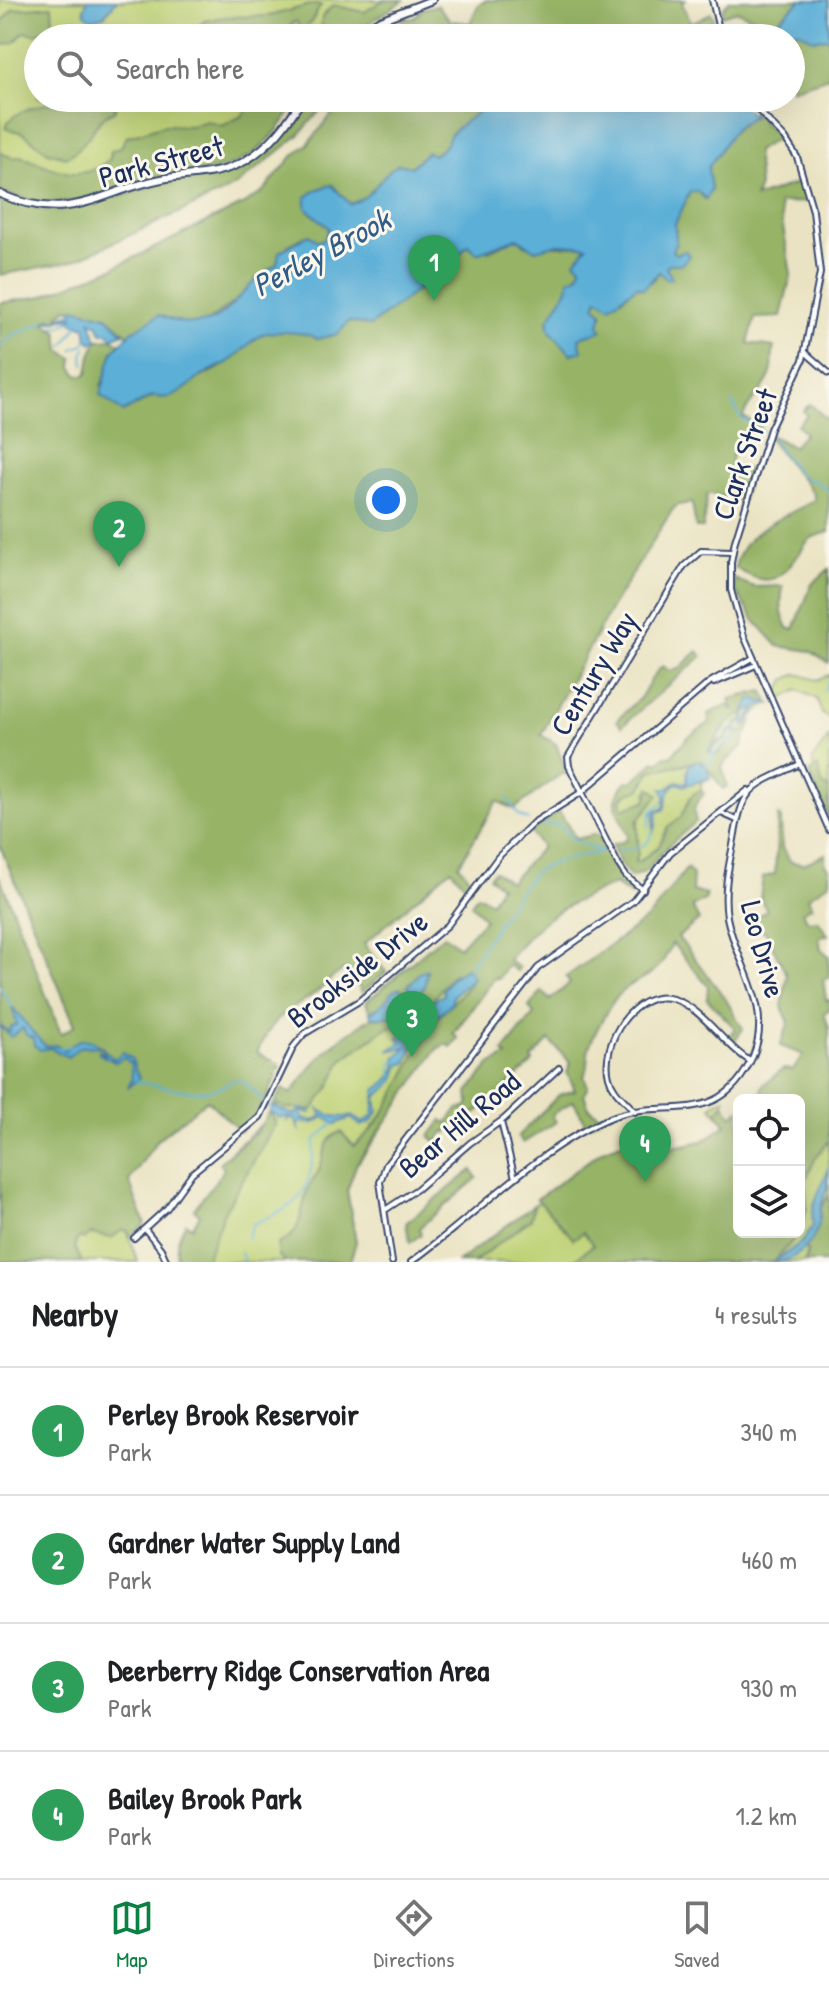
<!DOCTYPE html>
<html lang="en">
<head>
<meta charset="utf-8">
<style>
	:root { --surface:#fff; --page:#f2f2f2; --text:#202124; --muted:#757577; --line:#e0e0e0; --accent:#0b8043 }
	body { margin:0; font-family:"Patrick Hand",sans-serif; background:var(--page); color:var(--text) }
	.controls { position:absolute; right:24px; bottom:24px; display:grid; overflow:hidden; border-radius:12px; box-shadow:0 8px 32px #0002 }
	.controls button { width:72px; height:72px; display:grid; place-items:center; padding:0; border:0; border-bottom:2px solid var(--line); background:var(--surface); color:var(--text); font:40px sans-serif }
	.you { position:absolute; left:386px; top:500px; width:28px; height:28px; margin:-20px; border:6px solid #fff; border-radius:50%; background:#1a73e8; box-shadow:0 0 0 12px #1a73e833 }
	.badge { display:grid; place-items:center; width:52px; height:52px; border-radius:50%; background:var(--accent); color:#fff; font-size:26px; font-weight:700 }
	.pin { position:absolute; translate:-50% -66px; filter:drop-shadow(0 2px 4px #0008) }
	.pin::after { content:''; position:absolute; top:42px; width:28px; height:24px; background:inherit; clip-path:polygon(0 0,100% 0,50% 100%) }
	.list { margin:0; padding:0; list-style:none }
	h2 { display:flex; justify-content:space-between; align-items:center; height:104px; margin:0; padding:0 32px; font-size:34px }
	h2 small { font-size:26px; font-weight:400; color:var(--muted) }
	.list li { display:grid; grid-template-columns:52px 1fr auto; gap:24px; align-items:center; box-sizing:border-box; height:128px; padding:0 32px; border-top:2px solid var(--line) }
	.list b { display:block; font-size:30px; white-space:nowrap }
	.list p { margin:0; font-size:26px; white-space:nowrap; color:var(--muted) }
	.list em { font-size:26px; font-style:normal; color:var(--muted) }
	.icon { flex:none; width:44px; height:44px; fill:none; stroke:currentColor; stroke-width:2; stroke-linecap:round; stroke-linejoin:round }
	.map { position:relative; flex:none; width:829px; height:1262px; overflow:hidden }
	.search { position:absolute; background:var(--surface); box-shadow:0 8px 32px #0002; left:24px; right:24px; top:24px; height:88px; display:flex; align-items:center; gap:20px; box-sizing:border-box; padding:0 28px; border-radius:44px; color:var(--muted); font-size:30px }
	.sheet { height:616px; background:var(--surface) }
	nav { display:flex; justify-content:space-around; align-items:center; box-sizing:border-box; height:112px; border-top:2px solid var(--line); background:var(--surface); font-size:22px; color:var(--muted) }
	nav a { display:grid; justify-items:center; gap:4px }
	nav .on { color:var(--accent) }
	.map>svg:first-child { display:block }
	.green { fill:#bed174; stroke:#6c8069; stroke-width:2 }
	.forest { fill:#96b366; stroke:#587162; stroke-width:2; fill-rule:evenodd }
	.water { fill:#5bafd7; stroke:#3b6f9a; stroke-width:2 }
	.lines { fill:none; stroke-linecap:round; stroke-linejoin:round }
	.stream { stroke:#5bafd7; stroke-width:2 }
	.street-casing { stroke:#3a4a6d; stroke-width:8 }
	.secondary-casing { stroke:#3a4a6d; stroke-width:10 }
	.street { stroke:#fff; stroke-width:4 }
	.secondary { stroke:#fff; stroke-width:6 }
	.labels { text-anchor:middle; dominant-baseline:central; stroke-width:6; stroke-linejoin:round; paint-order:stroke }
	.street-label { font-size:30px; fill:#1b2f5e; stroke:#fbf7ec }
	.water-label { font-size:32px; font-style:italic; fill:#315c88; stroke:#fbf7ec }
</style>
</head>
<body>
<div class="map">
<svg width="829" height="1262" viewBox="0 0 829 1262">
	<rect width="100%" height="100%" fill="#fbf7ec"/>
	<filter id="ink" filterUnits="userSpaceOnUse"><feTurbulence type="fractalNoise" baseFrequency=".0125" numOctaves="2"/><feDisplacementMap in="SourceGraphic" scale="16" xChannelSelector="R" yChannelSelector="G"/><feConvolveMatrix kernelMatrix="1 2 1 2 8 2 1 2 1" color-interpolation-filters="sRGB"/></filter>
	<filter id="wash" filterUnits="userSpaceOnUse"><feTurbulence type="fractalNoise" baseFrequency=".006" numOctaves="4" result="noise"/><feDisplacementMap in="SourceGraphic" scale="32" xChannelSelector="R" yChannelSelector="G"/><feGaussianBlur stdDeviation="1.8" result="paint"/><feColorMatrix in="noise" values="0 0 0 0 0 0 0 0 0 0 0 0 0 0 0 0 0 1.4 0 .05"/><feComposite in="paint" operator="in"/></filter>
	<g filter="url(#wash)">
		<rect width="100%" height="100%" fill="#eae3c3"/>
		<path class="green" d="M0,0H88L84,8L104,16L117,0H404L390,5L336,38H38V98H268L241,122L75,178L0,161Z
			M797,674L817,680L829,675V715L826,717L822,714L817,699L798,690L777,702L775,699L785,680Z
			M767,703L749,720L744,732L738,733L716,755L707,752L732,718L738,716L748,707Z
			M829,737V819L809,773L813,770V759Z
			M702,761L710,778L701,782V790L693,794L681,817L668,827L659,846L639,862H635C646,831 624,827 656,798L647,793L648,798C644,803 627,809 621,810C619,793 634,792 645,783L650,771Z
			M606,851L621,877L635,890L631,896L615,884L570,902L527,934L446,1044L436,1038L374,1141L356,1165L347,1191L356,1242L349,1262H177L233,1170L223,1159L266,1120L282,1089L291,1094C318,1057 334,1043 372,1017L366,1002L444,935L473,961Z
			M829,1057V1195L821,1208L818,1227L804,1262H458L601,1156L708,1150L734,1135L711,1106L725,1098L724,1104L739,1126V1232H799V1100Z
			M0,1151L115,1197L138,1262H57Z"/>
		<path class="forest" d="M384,0H404L347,38H321L322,17L333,5L364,12Z
			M486,0H686L682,3L691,23L711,13L714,19L686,38H389L403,19L414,18L422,9L437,5L451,21L470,23L478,6Z
			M730,0H801L758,38H747L754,18L737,11L721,16L723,8Z
			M310,5H321L310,24L297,34L298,23L295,21L280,38H162L189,35L204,21L225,17L269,16Z
			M52,6L53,26L36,34L24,32L15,42L0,46V24L13,9Z
			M71,19H76L88,27L109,23L116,27L115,36L112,38H61Z
			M798,31L813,39L829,38V77L791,89V38H773L779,33Z
			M106,98L116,106L114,111C95,117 88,148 66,157L48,152L23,133L5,128C14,101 81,98 106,98Z
			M261,98H299C284,121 271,144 246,158C216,176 178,173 144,180C132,183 121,189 109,193C75,206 34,205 0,191V153L14,158L20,156C55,167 77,187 110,159L111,151L121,147L126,137L164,125L191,126L207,121L222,126L242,116L255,99L259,102Z
			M306,98H331L298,136L238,184L222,193L73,261L0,275V197L40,209L61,210L131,193L160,182L227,173L251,162L284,133Z
			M345,98H496L452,132L444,147L433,155L427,152L411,167L398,164L366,199L350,204L340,195L318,189L306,197V208L329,228L325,239L318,241L308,235L287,246L277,264L257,278L244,294L205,324H187L159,316L128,335L107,316L67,308L60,314L57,321L50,319L44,323L58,332L60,350L73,358L72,367L78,375L83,376L88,373L91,355L98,340L113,339L120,343C109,355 110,371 101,385L135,406C143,403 149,398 157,395C180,385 203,379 224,365C236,358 252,338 263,334C274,330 309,332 317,339L330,334L349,321L370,326L446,268L469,244L489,251L517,238L526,246H587L575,261L581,266L579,276L557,305L550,331L571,354L578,338L599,324L595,306L599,297L621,299L637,286L652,281L660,271L671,277L666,268L676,254L672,251L676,243L675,224L690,192L697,191L705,199L711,190C710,184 708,177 708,171C710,153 737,124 753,117L750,114L754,112L778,138L756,151L759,186L755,198L800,182L805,202L779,203L791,274L781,317L755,318L748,343L774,347C771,357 774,364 771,373C766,390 748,401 743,417L760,426L758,433L736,441L730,464L750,470L741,503L710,493L707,495L703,528H696L692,503L678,505L673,509L613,605L541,735L556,744L567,774H561L514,809L497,801L459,865L472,882L469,890L451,869L364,944L386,972L362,992L348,969C335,972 328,983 318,991C285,1015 275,1013 257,1053L281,1065C270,1090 262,1114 240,1131L207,1100L158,1139L129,1181L145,1224L130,1237L128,1231L123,1230L111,1238L92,1234L84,1239L81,1237L76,1241L75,1248L82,1262H0V877L61,1034L75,1025L0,846V303L43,296L115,267L242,205L263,192L291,158L308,144Z
			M810,404L829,421V532C824,534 815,535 810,539C806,542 802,550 799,554C778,584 766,587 735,568C743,528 784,518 815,500L813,493L770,440L771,436L793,447L805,433L797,425L807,415L803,411Z
			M829,569V663L810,651L778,646L755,621L734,589V579L754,587L783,586C781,603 779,614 789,629H794L812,584Z
			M698,651L702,656L622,726L617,721C624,713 633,705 640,698C649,686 651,675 663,666L669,671L679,669Z
			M763,691L768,702L750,700L745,712L726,724L708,751L716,755L740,731L744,732L752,719L749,731L744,738V744L722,766L727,786L723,789L702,761H698L650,771L641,789L624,795L621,800L622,809L646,801L650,787L659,795L637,821L638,854L635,862H639L659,846L668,827L681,817L691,796L701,790L704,794C694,804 692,809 696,822L669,845L645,872L631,877L619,862L612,845L625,841L628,835C617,809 607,804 627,781L632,782L655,761L658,763L666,756H671L688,737L709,723L708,714L729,705L734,712L730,699Z
			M818,766L822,784L829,790V819L809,773Z
			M559,811L576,839L597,834L621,877L635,890L631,896L615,884C566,904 540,917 508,960L519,968L517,971L508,965L498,979L495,977L453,1033L458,1038L451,1047L446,1044L437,1049L356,1165L347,1191L356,1242L350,1261L286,1262L279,1256L278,1244C303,1234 300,1212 307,1191C309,1184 314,1180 317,1174C325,1159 323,1137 341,1132L354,1146C395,1113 406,1061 436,1020C447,1005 465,995 473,978L466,968L451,976L420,1016L385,1029L342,1060L329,1088L312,1110L285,1108L280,1105L273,1106L282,1089L291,1094L315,1062L337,1041L372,1017L383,1018L394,1011L400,994L394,990L380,1009L370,1012L366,1002L444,935L459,947L485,919L471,904L477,895L491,902L500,886L489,877L494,871L510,882L542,847L530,832ZM426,970L428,971L419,998H416L409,990V984Z
			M778,816L781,818L782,848L791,862L804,864L825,854V864L829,868V883L808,897L812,906L802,912L808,921L818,920L828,935L819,937L821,949L829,956V978L823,979L826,1000H829V1010L824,1013L829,1028V1141L816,1157L805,1181L807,1208L800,1232L774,1262H572L593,1245L583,1232L573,1239C561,1224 550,1213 537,1199L603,1150L626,1141L644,1153L703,1141L726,1125L717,1111L724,1104L732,1116L739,1110V1232H799V1100H760L763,1085L783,1069L793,1070L804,1055L780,1046L789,1022L782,1007L787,975L765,931L756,930L753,920L767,910L760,899L763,877L775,874Z
			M687,868L693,875L692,891L706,895V899L692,907L699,920L678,937L725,998L743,1029L734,1041L729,1037L735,1028L707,999L708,986L672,943C667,955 662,966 650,974C638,983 623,986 614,1000C608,1009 590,1040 588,1051C587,1061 589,1066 584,1076L588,1087L584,1094L589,1108L602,1117L588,1126L573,1101L552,1115L556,1122L523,1143L518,1136L559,1095L575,1090L567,1072L571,1063L549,1040L532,1059L533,1062L494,1099L461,1124L457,1121L447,1133L444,1132L437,1142L430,1136L442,1120L447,1123L458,1109L466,1108L469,1104L468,1092L490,1065L507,1056L503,1052L534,1014L529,1007L542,991L550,1000L570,983L566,977L648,918Z
			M270,1112L276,1123L224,1212L205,1262H177C175,1247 178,1236 186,1223L192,1227L200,1215L194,1209L224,1170L220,1162L256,1132Z
			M472,1170L477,1178L419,1228L421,1234L410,1243L406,1223Z
			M829,1195V1262H804L808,1255L806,1246L818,1227L821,1208Z
			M534,1205L531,1219L474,1262H458Z"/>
		<path class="water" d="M88,0H117L103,16L92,19L85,14L84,8Z
			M801,0H829V38L813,39L798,31L779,33L773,38H758Z
			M496,98H735L753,116L735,128L708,168L711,190L706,199L697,191L690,192L675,224L676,243L672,251L676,254L686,251L689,256L682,264H669L666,268L672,278L666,279L659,272L643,289L637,286L610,306L598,298L595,306L603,313L599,324L602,330C594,335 587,333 579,338L582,351L571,354L550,331L548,320L568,289L569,280L579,275L581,266L575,261L587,246L559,244L535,250L517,238L477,253L468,245L446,268L370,326L349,321L338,334L317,339C309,332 274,330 263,334C253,338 243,351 234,358C224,366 212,369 202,376C186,387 174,403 153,396L123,412L100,395L113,351L132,331L159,315C227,344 229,292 277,264L279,252L309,235L318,241L325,239L329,228L306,208V197L318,189L332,185L350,204C376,196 377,177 398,164L411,167L427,152L434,155L444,147L452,132Z
			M75,308L108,317L124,333L112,338L108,333H101L98,325L91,321L97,340L92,343L87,338L86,327L73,323L71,320L73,317L44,323L49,319L56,321L59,317L74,313L71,309Z
			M753,698L770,704L759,706L746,725L743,726L754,709L746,711L744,721L737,725V731L730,732L725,741H721L711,749L712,755L709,749L719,741L725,740L730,730L736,731V724L743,720L745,710Z
			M700,761L707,768L710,778L684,786L677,783C666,791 668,799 664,810L657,812L656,826L653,833L654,814L651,812L664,808L665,794L662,789H667L677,781L687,783C687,772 686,762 700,761Z
			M466,968L473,978L453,996L451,1004L423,1028L422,1024C430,1012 429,999 444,995L443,990L451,978Z
			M427,970L425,985L417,999L408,986L419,973Z
			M400,988L403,991L398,997L393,1017H371L370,1012C388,1005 386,992 400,988Z
			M12,1007C25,1020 32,1034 46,1046L55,1045L65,1050C69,1048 72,1045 76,1042C91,1033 104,1050 114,1059L123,1052L132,1059L136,1072L140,1077L128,1088L132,1078L131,1064L124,1057L115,1062L99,1054V1050L105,1055L102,1046L79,1047L68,1057L51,1048L40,1050L34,1045L33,1038L26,1035L23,1028L11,1037L0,1026L10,1032L11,1027L17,1025Z
			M415,1025L427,1035L422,1043H415L407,1063L400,1065L395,1080L376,1098L378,1112L370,1123L361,1126L351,1118L335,1124L324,1116C317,1124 310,1125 300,1121L298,1126L300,1132L295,1120L291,1118L287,1121L288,1117L280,1118L270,1112L273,1106L294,1115L301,1109L312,1113L301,1112L302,1118L314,1121L322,1117L319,1109C331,1117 339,1118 353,1116L363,1123L373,1115L376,1090C388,1081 399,1073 396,1057L407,1047L388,1051L401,1042L397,1037C408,1036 410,1034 415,1025Z
			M829,1166C829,1186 827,1186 822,1203C820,1209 820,1216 819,1223C814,1244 796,1262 774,1262L803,1241L813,1225C808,1206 824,1185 829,1166Z"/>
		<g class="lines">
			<path class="stream" d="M53,327L61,326L73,319
				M63,346L78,325
				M0,347L13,335L44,322
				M73,349L83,345L88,339
				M84,365L83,354L86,347
				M732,403L741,418L764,432
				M772,439L799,474L805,479L814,480L829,491
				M824,692L829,679
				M720,735L736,726
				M714,754L736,736V733
				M704,767L713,758L712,753
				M507,798L519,816L528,820
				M540,824L560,825L573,840L602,851
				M648,827L651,813L662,802
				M617,851C634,848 649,850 653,830
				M468,971C480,952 523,879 538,870C558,859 582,856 603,851
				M0,987L12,1007
				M59,1048L72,1047
				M393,1076L391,1064L397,1060
				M136,1079L137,1082C169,1086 204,1102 233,1080L245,1082L271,1109
				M247,1238L253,1224C305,1202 309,1195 315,1140L336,1121
				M241,1253L244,1262"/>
		</g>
	</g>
	<g filter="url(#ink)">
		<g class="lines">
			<defs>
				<path id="street" d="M712,0L721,38
					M746,98L785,138L797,157L813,211L820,273L803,360L770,429L735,541L731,562V590L744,636L829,830
					M805,352L829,373
					M714,683L756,665
					M721,813L737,820
					M643,890L626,876L618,864L569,766L568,757L684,566L701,551L732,552
					M635,1112C626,1100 613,1093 609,1077C600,1044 634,988 673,999C702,1007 724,1046 750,1061
					M501,1122L515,1178
					M385,1210L417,1189L470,1143L504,1119L559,1068
					M145,1229L161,1249L167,1262
					M134,1238L167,1208L192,1173L260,1117L294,1046L304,1034L359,1001L448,925L498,857L533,823L582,792L710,682L753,658
					M392,1262L380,1182L386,1165L538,968L633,901L670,853L748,790
					M411,1262C475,1216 540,1146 612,1117C666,1096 720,1131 753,1056C774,1005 736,965 727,917C723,893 728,869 733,845C743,786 748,788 800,764"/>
				<path id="secondary" d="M352,38L380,20L432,0
					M0,194C74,226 101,189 167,178C195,174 220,175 245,161C271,145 287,124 303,98"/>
			</defs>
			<use href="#street" class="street-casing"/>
			<use href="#secondary" class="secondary-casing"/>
			<use href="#street" class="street"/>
			<use href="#secondary" class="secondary"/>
		</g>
	</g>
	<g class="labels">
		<g class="street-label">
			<text transform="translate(161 161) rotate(-15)">Park Street</text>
			<text transform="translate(744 454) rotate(-70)">Clark Street</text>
			<text transform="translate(593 673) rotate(-59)">Century Way</text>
			<text transform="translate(764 949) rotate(75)">Leo Drive</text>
			<text transform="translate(357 969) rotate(-38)">Brookside Drive</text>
			<text transform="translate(459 1124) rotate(-40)">Bear Hill Road</text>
		</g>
		<g class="water-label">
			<text transform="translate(321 252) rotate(-28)">Perley Brook</text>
		</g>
	</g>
</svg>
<div class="controls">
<button><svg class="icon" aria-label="locate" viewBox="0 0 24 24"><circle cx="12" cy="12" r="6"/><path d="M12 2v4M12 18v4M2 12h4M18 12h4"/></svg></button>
<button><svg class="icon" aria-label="layers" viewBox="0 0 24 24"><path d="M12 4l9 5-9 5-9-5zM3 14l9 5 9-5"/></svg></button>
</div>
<div class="you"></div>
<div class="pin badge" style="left:434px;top:301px;background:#2e9e5b">1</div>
<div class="pin badge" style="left:119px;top:567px;background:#2e9e5b">2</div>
<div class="pin badge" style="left:412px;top:1057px;background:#2e9e5b">3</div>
<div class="pin badge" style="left:645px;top:1182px;background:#2e9e5b">4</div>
<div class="search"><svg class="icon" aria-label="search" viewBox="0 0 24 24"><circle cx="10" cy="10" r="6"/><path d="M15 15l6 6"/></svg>Search here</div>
</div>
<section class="sheet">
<h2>Nearby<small>4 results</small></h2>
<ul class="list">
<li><span class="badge" style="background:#2e9e5b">1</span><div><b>Perley Brook Reservoir</b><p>Park</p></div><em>340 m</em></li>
<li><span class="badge" style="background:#2e9e5b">2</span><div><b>Gardner Water Supply Land</b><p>Park</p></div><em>460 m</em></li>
<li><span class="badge" style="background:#2e9e5b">3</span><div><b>Deerberry Ridge Conservation Area</b><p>Park</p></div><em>930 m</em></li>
<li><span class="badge" style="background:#2e9e5b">4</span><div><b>Bailey Brook Park</b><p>Park</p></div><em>1.2 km</em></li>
</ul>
</section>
<nav>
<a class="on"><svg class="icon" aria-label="map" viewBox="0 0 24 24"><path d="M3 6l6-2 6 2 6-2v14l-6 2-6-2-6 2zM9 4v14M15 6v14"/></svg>Map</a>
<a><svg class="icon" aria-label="directions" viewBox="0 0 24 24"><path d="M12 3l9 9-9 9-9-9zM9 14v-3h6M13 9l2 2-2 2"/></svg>Directions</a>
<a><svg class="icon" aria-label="saved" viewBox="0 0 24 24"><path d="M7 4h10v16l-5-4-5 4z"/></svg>Saved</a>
</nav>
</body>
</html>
